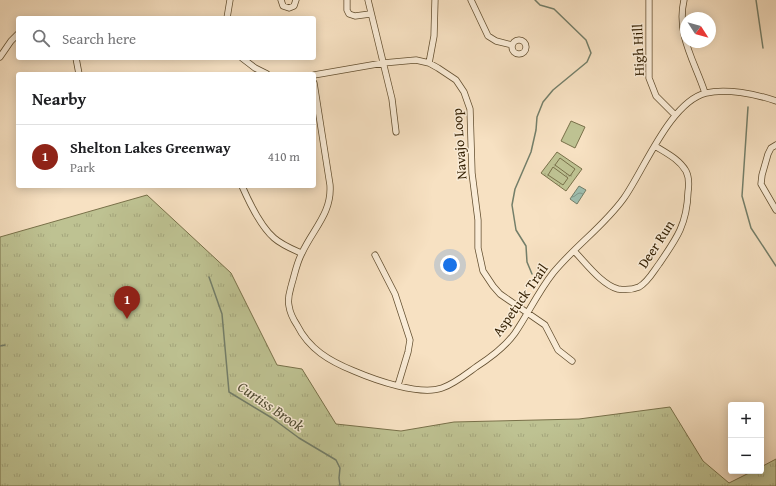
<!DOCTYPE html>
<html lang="en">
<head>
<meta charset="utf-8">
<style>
	:root { --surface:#fff; --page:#f2f2f2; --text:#202124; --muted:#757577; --line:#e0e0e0; --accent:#8f2418 }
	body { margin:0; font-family:"Gentium Book Plus",serif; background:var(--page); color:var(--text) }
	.controls { position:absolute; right:12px; bottom:12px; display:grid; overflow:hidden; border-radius:4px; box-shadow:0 2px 10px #0003 }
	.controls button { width:36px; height:36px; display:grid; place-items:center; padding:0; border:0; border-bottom:1px solid var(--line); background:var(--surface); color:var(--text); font:20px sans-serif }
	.compass { position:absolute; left:680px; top:12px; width:36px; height:36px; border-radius:50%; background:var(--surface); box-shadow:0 2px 10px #0003; rotate:126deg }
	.you { position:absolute; left:450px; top:265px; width:14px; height:14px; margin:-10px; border:3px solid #fff; border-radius:50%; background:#1a73e8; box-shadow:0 0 0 6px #1a73e833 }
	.badge { display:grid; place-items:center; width:26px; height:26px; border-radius:50%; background:var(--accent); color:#fff; font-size:13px; font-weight:700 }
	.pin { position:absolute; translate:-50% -33px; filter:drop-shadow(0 1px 2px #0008) }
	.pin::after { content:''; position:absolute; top:21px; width:14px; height:12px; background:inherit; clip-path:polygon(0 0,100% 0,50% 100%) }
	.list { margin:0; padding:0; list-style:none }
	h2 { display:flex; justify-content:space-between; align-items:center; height:52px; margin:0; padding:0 16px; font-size:17px }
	h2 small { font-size:13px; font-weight:400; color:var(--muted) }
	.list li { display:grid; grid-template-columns:26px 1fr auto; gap:12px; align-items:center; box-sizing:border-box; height:64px; padding:0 16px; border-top:1px solid var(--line) }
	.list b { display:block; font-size:15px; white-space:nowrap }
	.list p { margin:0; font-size:13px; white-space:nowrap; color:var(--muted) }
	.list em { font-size:13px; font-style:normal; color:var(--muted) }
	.icon { flex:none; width:22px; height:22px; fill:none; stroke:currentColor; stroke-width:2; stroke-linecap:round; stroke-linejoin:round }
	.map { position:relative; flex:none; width:776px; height:486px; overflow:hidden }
	.search { position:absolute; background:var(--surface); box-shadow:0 2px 10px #0003; left:16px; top:16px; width:300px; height:44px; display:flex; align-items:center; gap:10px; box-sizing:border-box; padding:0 14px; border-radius:4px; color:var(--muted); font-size:15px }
	.panel { position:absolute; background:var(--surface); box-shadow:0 2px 10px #0003; left:16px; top:72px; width:300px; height:116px; border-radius:4px }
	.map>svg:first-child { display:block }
	.park { fill:url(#park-tufts); stroke:#787049 }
	.garden { fill:#bec292; stroke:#787049 }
	.water { fill:url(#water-waves); stroke:#737e69 }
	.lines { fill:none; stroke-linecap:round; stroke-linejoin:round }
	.stream { stroke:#737e69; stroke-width:1.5 }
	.minor-casing { stroke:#634f30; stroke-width:7 }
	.minor { stroke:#faecd7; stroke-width:5.5 }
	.labels { text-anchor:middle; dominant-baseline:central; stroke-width:3; stroke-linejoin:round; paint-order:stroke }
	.street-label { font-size:14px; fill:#321e00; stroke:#faecd7 }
	.water-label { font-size:15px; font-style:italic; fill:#524e35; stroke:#faecd7 }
</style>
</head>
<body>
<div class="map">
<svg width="776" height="486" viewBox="0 0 776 486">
	<defs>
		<pattern id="park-tufts" width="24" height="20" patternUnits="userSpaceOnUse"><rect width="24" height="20" fill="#bec292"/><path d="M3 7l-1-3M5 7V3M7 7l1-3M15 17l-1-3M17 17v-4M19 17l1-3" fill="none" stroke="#a4a67c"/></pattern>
		<pattern id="water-waves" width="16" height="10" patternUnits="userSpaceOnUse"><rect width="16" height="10" fill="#9ebeaf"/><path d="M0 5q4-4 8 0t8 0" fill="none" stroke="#819a8c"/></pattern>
	</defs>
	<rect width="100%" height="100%" fill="#f7e1c2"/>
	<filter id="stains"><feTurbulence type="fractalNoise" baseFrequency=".005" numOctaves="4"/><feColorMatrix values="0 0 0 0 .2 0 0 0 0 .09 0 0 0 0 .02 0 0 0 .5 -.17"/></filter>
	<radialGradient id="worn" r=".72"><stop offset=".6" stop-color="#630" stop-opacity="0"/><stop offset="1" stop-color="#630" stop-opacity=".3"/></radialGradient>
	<path class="park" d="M557,152L582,169L566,191L541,173Z
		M147,195L231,273L277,365L302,369L336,424L401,431L454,422L579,419L670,407L703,461L729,483L753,471H761V467L776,459V486H0V237Z"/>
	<path class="garden" d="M571,121L585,127L575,148L561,141Z
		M560,158L575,169L570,176L555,165Z
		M553,167L568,178L563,185L548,175Z"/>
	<path class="water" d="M579,186L586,190L577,204L570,199Z"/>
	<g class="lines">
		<path class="stream" d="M756,0L763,48
			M748,107L742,196L751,228L776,266
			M532,274L527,262L526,246L516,230L512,205L515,189L531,152L536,130L537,117L543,102L553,90L587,62L591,53L586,40L554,9L540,5L535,0
			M209,277L222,314L229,392L272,418L299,438L336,460L340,468L339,478L340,486
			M0,346L5,345"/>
		<defs>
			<path id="minor" d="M281,0L283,6L289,8L294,6L296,0
				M347,0V10L349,14L355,16L370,14
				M368,0L392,99L396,132
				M471,0L488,36L496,41L512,45
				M649,0V78L656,96L675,115
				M684,0C676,35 695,62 705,93
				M227,18L230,0
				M512 47a7 7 0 1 1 14 0a7 7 0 1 1-14 0Z
				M0,57L11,41L18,34
				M76,58L79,74
				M242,58L255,68L267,74
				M429,63L434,36L435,0
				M314,75L383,63L416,60L429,63L438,68L456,80L464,92L470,109L472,173L478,220V248L483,271L493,286L500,294L545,325L558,350L572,361
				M314,83L330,185C332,213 313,229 302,253C297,262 295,273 292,283C290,291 287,298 289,306C290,313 293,319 297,325C309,349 329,361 354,371C375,380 420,396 442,388C454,384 465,375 476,367C490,358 505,347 515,333C528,314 538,292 553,273C575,246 604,226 624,198C644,170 670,102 706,93C726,88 756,94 776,101
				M776,145L771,148L768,154L762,175L761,184L776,210
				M242,186C249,202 260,226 274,238C282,245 292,249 301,253
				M574,251C586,263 602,285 618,289C625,290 632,290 639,287C648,282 653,272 659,264C677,238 687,224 688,192C689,185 689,177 686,171C679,159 666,153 655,146
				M375,255L395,294L410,340L408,352L398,385"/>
		</defs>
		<use href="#minor" class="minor-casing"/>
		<use href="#minor" class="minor"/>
	</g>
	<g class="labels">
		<g class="street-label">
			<text transform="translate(638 50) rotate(-92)">High Hill</text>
			<text transform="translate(459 144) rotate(-94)">Navajo Loop</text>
			<text transform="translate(656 244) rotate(-57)">Deer Run</text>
			<text transform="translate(520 300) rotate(-55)">Aspetuck Trail</text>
		</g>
		<g class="water-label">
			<text transform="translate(271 406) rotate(34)">Curtiss Brook</text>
		</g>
	</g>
	<rect width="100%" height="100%" filter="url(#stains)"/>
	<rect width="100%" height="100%" fill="url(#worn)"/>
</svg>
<div class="controls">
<button>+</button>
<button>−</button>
</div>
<svg class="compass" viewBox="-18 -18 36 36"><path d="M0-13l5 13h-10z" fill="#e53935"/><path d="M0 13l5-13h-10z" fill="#757577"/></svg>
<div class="you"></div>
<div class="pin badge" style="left:127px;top:319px">1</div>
<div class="search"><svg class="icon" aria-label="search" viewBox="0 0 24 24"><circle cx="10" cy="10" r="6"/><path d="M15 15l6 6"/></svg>Search here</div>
<section class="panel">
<h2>Nearby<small></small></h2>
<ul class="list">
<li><span class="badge">1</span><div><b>Shelton Lakes Greenway</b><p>Park</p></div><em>410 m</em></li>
</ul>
</section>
</div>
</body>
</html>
